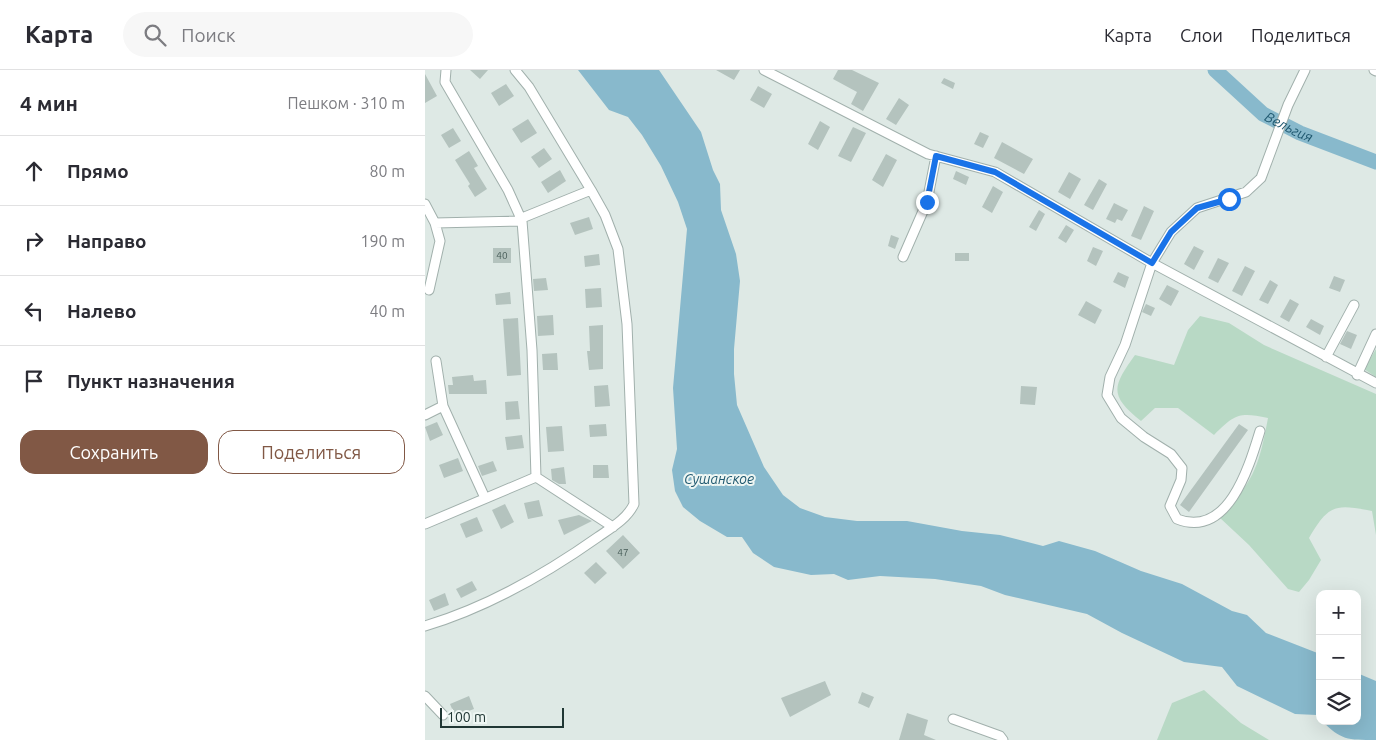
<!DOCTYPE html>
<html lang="ru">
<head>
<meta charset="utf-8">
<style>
	:root { --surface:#fff; --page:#f7f7f7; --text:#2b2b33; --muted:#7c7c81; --line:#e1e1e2; --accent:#815845 }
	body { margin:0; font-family:Ubuntu,sans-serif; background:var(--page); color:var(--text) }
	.controls { position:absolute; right:15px; bottom:15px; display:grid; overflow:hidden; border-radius:10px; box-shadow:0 5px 20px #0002 }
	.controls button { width:45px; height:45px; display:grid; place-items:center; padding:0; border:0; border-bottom:1px solid var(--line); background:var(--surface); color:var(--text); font:25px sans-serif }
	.scale { position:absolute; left:15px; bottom:12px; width:124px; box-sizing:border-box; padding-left:5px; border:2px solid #203734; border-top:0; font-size:14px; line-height:18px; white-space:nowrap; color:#203734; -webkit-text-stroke:4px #eef6f3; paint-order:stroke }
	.stop { position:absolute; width:15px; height:15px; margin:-11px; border:4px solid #1a73e8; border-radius:50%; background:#fff }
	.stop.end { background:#1a73e8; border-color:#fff; box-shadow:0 1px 5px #0008 }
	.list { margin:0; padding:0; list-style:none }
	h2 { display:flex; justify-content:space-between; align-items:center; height:65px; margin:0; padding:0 20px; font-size:21px }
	h2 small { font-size:16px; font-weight:400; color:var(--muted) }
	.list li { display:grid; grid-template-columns:32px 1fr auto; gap:15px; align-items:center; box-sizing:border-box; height:70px; padding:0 20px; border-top:1px solid var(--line) }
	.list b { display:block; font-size:19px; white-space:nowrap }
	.list em { font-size:16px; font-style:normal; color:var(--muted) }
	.actions { display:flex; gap:10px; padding:15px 20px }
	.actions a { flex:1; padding:11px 0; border:1px solid var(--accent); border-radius:15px; text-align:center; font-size:18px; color:var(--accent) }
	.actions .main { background:var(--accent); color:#fff }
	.icon { flex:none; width:28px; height:28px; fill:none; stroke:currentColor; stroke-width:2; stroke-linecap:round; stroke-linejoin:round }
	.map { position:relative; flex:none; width:951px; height:670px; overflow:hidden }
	header { display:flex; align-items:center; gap:30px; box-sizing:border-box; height:70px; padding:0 25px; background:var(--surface); border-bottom:1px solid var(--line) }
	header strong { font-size:24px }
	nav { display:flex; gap:28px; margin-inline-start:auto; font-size:18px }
	.search { width:350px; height:45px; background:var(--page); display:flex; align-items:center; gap:12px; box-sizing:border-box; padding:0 18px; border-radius:28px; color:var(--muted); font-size:19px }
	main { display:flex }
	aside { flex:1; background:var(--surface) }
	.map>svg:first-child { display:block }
	.green { fill:#b8d9c5 }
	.water { fill:#88b9cc }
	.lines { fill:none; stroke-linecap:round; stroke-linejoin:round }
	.river { stroke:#88b9cc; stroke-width:15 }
	.building { fill:#b4c3be }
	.minor-casing { stroke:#a1b0ac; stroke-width:11 }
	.minor { stroke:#fff; stroke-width:9 }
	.route { stroke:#1a73e8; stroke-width:6 }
	.labels { text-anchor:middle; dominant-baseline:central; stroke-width:4; stroke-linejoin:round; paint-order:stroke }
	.number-label { font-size:10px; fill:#455a56 }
	.water-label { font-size:14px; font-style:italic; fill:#1f586f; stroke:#eef6f3 }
</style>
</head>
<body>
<header>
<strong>Карта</strong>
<div class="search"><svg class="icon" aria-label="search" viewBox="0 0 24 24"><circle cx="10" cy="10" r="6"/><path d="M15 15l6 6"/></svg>Поиск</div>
<nav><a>Карта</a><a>Слои</a><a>Поделиться</a></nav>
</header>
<main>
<aside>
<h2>4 мин<small>Пешком · 310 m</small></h2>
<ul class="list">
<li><svg class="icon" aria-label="ahead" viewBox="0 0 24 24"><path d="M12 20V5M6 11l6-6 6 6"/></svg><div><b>Прямо</b></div><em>80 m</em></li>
<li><svg class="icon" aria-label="right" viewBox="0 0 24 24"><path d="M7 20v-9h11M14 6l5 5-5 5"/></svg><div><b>Направо</b></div><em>190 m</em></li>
<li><svg class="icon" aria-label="left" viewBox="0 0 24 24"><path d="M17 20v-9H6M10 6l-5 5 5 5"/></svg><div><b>Налево</b></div><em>40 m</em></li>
<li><svg class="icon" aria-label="arrive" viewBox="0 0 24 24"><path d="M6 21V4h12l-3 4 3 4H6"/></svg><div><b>Пункт назначения</b></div></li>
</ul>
<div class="actions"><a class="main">Сохранить</a><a>Поделиться</a></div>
</aside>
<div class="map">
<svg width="951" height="670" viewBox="0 0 951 670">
	<rect width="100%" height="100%" fill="#dee9e5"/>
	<path class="green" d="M775,246L804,253L839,275L951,324V465L947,441C910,434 904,434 884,468L896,490L884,510L874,522L863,519L824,475L794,447C829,412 834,396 843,348C814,342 810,344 789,365L753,338H730L716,351C683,325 688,316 710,285L749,295L763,260Z
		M951,279V307L939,299Z
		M779,620L816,653L844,670H732L747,633Z"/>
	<path class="water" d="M153,0H234L276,62L288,100L295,114L296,140L311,184L315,211L309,279V304L312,335L339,397L358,425L375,438L400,447L432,451H482L537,461L575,465L618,476L634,471L670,481L716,501L757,514L807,541L822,545L841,563L895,584V648L892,645L870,644L812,616L797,597L759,592L697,563L662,544L580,525L556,516L510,509L455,506L423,510L409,504L386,505L349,497L328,483L317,467H302L275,451L258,437L250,421L247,400L252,379L248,318L262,159L253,132L236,96L217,65L203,47L184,40Z
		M932,603L951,611V670C922,670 916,670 897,651H932Z"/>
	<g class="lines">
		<path class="river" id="s1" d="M790,0L838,44L875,63L951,92"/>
	</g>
	<path class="building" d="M45,0H63L55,9Z
		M291,0H315L309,10Z
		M413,0H427L454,13L438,41L426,34L432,22L408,9Z
		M0,4L12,26L0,33Z
		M519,8L530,13L528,19L516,13Z
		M81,14L89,26L74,36L66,23Z
		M333,16L347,24L339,38L325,30Z
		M474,28L484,35L471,55L461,49Z
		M103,49L112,63L96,73L87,59Z
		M395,51L405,57L393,80L383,74Z
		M428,57L441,63L426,92L413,86Z
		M28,58L36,71L24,78L16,65Z
		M555,62L564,66L558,78L549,74Z
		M577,72L608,89L599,104L569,88Z
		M119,78L127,89L114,98L106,87Z
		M44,81L53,96L49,98L62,119L50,127L43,116L45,114L30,90Z
		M461,84L472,90L458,117L447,110Z
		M135,100L141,111L123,123L116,112Z
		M531,101L544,107L541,115L528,109Z
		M644,102L656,109L645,129L633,122Z
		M674,109L682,114L668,140L659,135Z
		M568,116L578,122L567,143L557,137Z
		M689,133L703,140L697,151L692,149L690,153L681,149Z
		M719,136L729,141L716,170L706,166Z
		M614,140L620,144L611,161L604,157Z
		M164,147L168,159L150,165L145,153Z
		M641,155L649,160L641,173L633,168Z
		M466,165L474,168L470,179L463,176Z
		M769,176L779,181L769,200L759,194Z
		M668,177L678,181L671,196L662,191Z
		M68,178H86V193H68Z
		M530,183H544V191H530Z
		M174,184L175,195L160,197L159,186Z
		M793,188L804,193L793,213L783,208Z
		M820,196L830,201L817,226L807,221Z
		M693,202L704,207L700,218L688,212Z
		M909,206L920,210L915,222L904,218Z
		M121,208L123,220L109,221L108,209Z
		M845,210L853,215L843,234L834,230Z
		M742,215L754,221L746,236L734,229Z
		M176,218L177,237L161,238L160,219Z
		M85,222L86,234L71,235L70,224Z
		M865,229L874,234L864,252L855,247Z
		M661,231L677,240L670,254L653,245Z
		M721,234L730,238L726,246L717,242Z
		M128,245L129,265L113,266L112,246Z
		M93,248L96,305L82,306L78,249Z
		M886,249L899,256L895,265L881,257Z
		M178,255V299L164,300L162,281H165L164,256Z
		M922,261L932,265L926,279L915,274Z
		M132,283L133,300H118L117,284Z
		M48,305L49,311L61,310L62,324H24L23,315H28L27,307Z
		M183,315L185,336L170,337L169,316Z
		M596,316L612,317L610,335L595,334Z
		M93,331L95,349L81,350L80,332Z
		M12,352L18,365L5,371L0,357Z
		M181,354L182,366L165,367L164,355Z
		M814,354L823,360L764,442L755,435Z
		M137,356L139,381L123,382L121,357Z
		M97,365L99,378L82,380L80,367Z
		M33,388L38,401L19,408L14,395Z
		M68,391L72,401L57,406L53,396Z
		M168,395H183L184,408H168Z
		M139,397L141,414H134L127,410L126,399Z
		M114,430L118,446L103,449L99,433Z
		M80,434L89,452L76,459L67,440Z
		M154,445L167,451L139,465L133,450Z
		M52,447L58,461L41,468L35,454Z
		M198,465L215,483L198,499L181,481Z
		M171,492L182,503L170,514L159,503Z
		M47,511L52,520L36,528L31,519Z
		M20,523L24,535L9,541L4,530Z
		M400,611L406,625L365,647L356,628Z
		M437,622L449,627L444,638L433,633Z
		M44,626L49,639L30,646L25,634Z
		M482,643L503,650L499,665L511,670H474Z"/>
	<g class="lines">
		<defs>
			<path id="minor" d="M339,0L503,84L570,102L727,193L951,313
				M949,0L951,1
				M0,134L10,153L97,151
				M97,148L166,120
				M478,187L502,132L511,86
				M4,220L15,171L10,153
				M901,287L929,235
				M11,291L18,336L60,428
				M932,305L951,264
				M0,345L18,336
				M835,361C824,397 803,469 752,449L745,436L756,410L757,398L746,384L719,367L696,348L682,325L685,307L700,275L727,193L746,162L772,138L821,122L836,108L863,35L880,0
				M111,407L188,457
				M0,454L111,407L107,280L97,151L83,120L20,12L21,0
				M0,556C60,538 122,503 173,467C186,458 202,449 209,434L202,254L193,179L180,145L166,120L104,17L90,0
				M0,626L18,645
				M528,649L575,666L578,670"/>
		</defs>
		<use href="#minor" class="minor-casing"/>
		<use href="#minor" class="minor"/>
	</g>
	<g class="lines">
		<path class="route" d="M502,132L511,86L570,102L727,193L746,162L772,138L804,129"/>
	</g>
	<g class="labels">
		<g class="number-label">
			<text x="77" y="185">40</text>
			<text x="198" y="482">47</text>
		</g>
		<g class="water-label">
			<text stroke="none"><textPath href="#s1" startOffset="94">Вельгия</textPath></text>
			<text x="294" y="409">Сушанское</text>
		</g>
	</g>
</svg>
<div class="controls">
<button>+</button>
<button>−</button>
<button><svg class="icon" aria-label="layers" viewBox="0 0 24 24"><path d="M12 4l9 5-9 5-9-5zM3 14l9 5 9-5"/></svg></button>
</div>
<div class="scale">100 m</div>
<div class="stop" style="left:804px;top:129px"></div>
<div class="stop end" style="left:502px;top:132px"></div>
</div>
</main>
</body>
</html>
